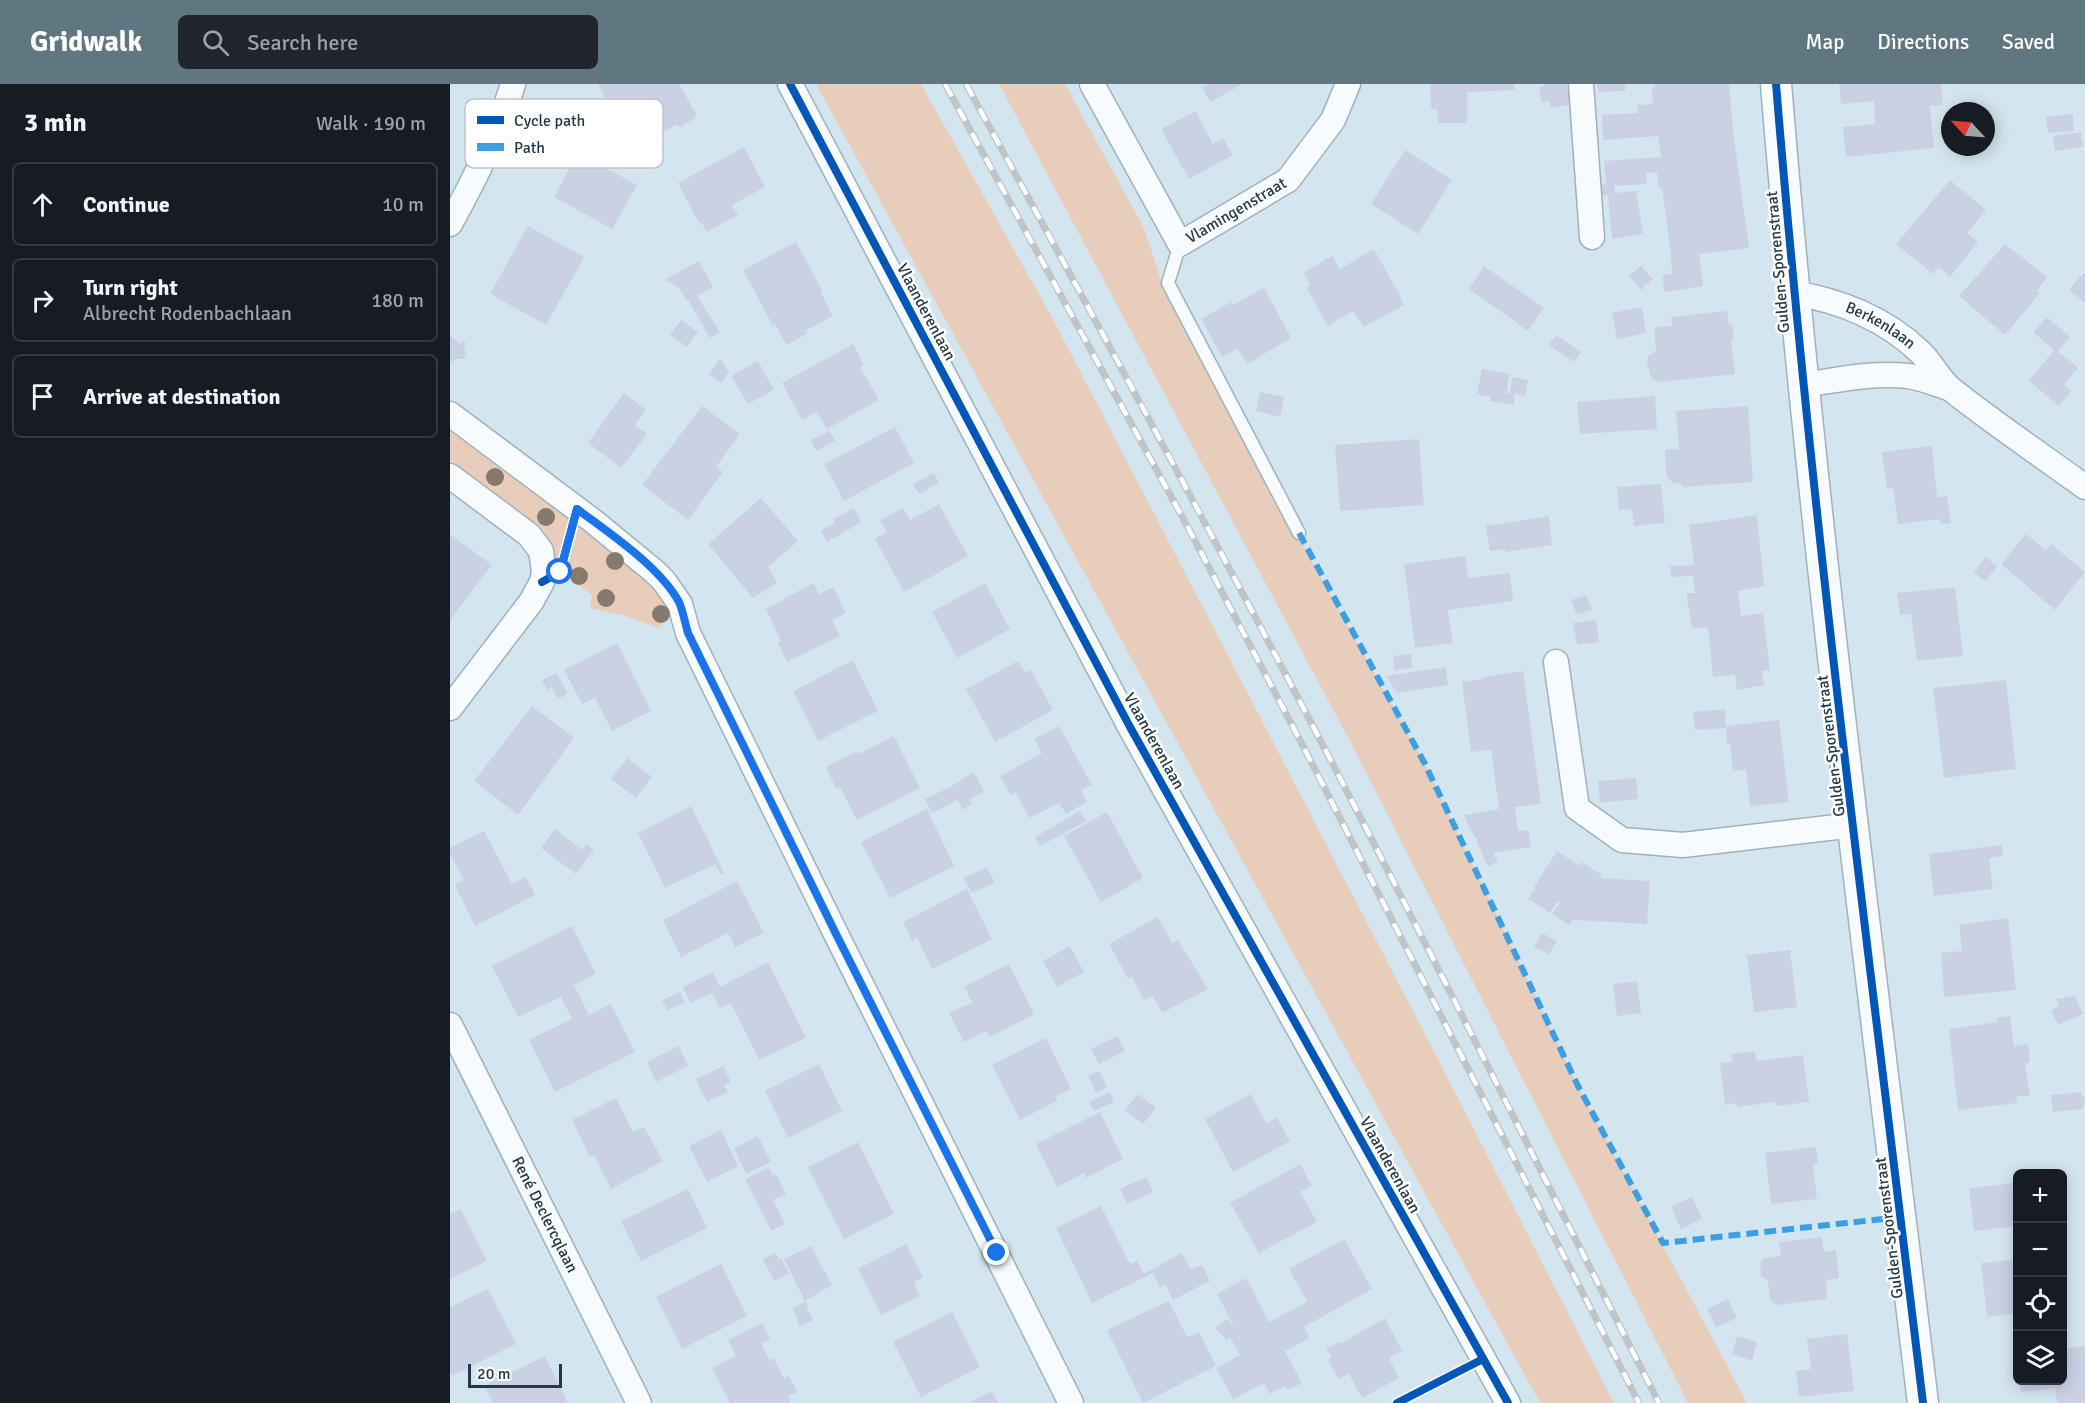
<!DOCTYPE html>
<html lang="en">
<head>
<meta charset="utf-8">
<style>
	:root { --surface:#171b24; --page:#20242c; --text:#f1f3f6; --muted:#9ea1a6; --line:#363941; --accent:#607681 }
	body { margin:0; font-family:Signika,sans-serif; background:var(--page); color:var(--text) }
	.controls { position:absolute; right:18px; bottom:18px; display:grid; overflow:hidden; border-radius:9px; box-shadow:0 3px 15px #0003 }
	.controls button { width:54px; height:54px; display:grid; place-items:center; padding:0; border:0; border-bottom:2px solid var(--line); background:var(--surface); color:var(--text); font:30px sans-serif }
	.compass { position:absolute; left:1491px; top:18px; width:54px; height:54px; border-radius:50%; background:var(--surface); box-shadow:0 3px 15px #0003; rotate:296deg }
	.scale { position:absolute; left:18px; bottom:15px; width:94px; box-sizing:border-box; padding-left:6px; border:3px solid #223945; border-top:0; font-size:16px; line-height:21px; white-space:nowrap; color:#223945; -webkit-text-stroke:4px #fff; paint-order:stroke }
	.stop { position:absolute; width:18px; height:18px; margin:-14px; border:4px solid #1a73e8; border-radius:50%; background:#fff }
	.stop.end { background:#1a73e8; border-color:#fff; box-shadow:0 2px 6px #0008 }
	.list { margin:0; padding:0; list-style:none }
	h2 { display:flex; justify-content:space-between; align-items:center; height:78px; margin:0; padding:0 24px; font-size:26px }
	h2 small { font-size:20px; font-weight:400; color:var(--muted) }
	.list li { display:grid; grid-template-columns:39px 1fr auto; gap:18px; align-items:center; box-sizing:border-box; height:84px; margin:0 12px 12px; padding:0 12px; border:2px solid var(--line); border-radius:9px }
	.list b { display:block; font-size:22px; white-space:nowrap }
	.list p { margin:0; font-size:20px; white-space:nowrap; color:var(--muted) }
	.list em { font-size:20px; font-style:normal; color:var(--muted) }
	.icon { flex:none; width:33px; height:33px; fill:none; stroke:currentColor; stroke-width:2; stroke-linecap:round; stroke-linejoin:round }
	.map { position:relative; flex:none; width:1635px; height:1319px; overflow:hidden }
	header { display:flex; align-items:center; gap:36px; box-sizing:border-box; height:84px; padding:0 30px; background:var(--accent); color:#fff }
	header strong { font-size:28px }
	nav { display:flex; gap:33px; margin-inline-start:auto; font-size:21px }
	.search { width:420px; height:54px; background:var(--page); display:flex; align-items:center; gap:15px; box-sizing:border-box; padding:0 21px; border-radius:9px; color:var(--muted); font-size:22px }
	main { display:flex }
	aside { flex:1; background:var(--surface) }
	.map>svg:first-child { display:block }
	.green { fill:#e9cdbb }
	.building { fill:#cbd1e5 }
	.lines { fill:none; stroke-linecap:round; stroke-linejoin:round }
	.service-casing { stroke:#9eb2bc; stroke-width:15 }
	.minor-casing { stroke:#9eb2bc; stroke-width:27 }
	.tertiary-casing { stroke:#9eb2bc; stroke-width:33 }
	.service { stroke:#f8fbfd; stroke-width:12 }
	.minor { stroke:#f8fbfd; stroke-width:24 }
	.tertiary { stroke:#f8fbfd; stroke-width:30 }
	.rail-casing { stroke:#bec4c7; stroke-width:7 }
	.rail { stroke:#fff; stroke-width:4.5; stroke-dasharray:14; stroke-linecap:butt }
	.quiet { stroke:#3c9ee3; stroke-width:6; stroke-dasharray:12 6; stroke-linecap:butt }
	.cycleway-casing { stroke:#fff; stroke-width:11 }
	.cycleway { stroke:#0057b8; stroke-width:8 }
	.tree { fill:#867a6f }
	.route { stroke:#1a73e8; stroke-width:8 }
	.labels { text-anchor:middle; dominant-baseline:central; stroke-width:5; stroke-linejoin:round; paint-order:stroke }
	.street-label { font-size:16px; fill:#223945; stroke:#fff }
	.key { fill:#fff; stroke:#bdc4c7; stroke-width:1.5 }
	.key-label { font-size:16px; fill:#223945 }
</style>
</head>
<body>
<header>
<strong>Gridwalk</strong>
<div class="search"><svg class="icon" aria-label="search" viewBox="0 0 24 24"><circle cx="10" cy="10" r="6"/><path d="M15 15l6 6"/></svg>Search here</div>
<nav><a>Map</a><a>Directions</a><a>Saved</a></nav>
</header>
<main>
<aside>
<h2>3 min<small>Walk · 190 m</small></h2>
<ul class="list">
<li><svg class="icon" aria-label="ahead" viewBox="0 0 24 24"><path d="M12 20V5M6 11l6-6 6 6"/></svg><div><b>Continue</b></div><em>10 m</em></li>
<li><svg class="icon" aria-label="right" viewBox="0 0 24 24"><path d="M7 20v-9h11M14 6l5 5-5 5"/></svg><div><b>Turn right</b><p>Albrecht Rodenbachlaan</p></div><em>180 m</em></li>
<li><svg class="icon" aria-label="arrive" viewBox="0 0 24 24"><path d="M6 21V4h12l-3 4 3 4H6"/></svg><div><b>Arrive at destination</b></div></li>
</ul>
</aside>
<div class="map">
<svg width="1635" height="1319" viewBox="0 0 1635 1319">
	<rect width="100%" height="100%" fill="#d3e6f0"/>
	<path class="green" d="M366,0H471L604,237L990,979L1164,1319H1090Z
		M549,0H615L694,144L714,205L842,450L847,451L975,680L1128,1002L1297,1319H1238L902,661Z
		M0,346L119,434L106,485L100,480L95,449L0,378Z
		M129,442C163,468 202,490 219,531L209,544L175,532L140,524L142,511L115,491Z"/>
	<path class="building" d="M148,0H229L246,29L245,34L231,43L226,41L197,57L186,34L180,38L177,33L174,35L167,22L171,20L170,18L160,23Z
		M759,0H793L760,18L752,3Z
		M980,0H1064L1065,6L1017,8V39H988L987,25H981Z
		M1094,0H1117L1120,21L1101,24L1099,17L1091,18L1089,3L1094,2Z
		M1147,0H1175V7L1148,8Z
		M1205,0H1279L1283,47L1299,164L1249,170L1253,202L1215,208L1212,191L1222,190L1221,172L1212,103L1209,104L1207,89L1196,88L1197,100L1164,102L1165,109L1186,107L1193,150L1162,155L1158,111L1148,112V101L1156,100L1154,77L1211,73L1208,52L1153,56L1152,31L1188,29L1187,21L1203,20L1202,5H1205Z
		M1389,0H1491L1493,21L1480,22L1484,64L1396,73L1393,43L1425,40L1424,17L1391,20Z
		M746,27L763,60L773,54L783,71L739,95L711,45Z
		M1623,30L1624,47L1598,49L1596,33Z
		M1631,48L1633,63L1605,67L1603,52Z
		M294,63L315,103L282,121L288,131L257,148L251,138L249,139L228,99Z
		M955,66L1002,96L968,150L921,120Z
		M128,69L187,101L162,145L104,113Z
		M1500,96L1536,126L1517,149L1528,158L1500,193L1489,183L1483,190L1446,160Z
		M78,142L134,173L96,241L40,210Z
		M346,158L372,206L370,207L383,232L355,247L357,250L336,261L325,240L323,242L293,186Z
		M1555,160L1597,193L1587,207L1590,209L1555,251L1509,212Z
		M924,165L951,213L950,214L954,221L914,243L903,227L878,242L857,204L861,201L853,189L882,172L890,185Z
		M249,177L263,203L247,212L270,248L260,254L238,216L237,217L228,203L215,195Z
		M1034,182L1094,224L1078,247L1019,205Z
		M1191,182L1203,195L1191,206L1179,192Z
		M1635,187V219L1619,206Z
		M814,204L841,254L797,280L788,265L772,273L751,235L781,218L783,221Z
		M1192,223L1196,249L1167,255L1162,229Z
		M1277,227L1279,240H1282L1284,257L1281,256L1285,290L1211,298L1201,295L1197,278L1198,272L1206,267L1204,243L1222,242L1221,233Z
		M1597,233L1620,253L1608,267L1628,284L1614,301L1621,307L1609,322L1579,297L1604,266L1583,248Z
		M231,236L248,248L237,263L220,251Z
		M0,251L11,260L13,257L16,259L14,263L16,272L13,275H4L2,278L0,277Z
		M1106,251L1131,268L1124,278L1099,261Z
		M403,260L414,281L410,283L429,316L377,345L367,328L352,336L332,299Z
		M270,275L279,288L271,299L259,290Z
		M308,277L324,306L298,320L281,292Z
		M1032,285L1060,290L1056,309H1060L1062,293L1078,296L1075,312L1064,310V321L1040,317L1041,313L1027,310Z
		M810,308L834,313L830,333L806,327Z
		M174,309L196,326L185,341L197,350L171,384L138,359Z
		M1205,312L1207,345L1130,350L1127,318Z
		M252,322L290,350L266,383L273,388L238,436L192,401Z
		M1298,322L1303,398L1233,403L1232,400L1224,399L1219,396L1216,390L1215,366L1229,365L1226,327Z
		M445,343L464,379L394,417L374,380Z
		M379,347L385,357L366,367L361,356Z
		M969,355L974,421L890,427L885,361Z
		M1482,362L1487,413L1497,412L1501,439L1491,440L1490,435L1448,440L1443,404L1437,405L1432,368Z
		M484,389L489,399L469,410L463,400Z
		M1211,400L1215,439L1184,442L1182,425L1169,426L1167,403Z
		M311,414L348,457L318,483L327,499L303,514L258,460Z
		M489,420L518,472L454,508L425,455L437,448L430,436L453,424L460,436Z
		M404,424L412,438L377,458L371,447L385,439L383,435Z
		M1307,431L1314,502L1288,507L1291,532L1313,529L1320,586L1312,587L1314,601L1287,606L1285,591L1263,593L1258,543L1242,545L1239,524L1238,525L1237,509H1245L1243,492L1221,493L1220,482L1244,481L1239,441Z
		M1099,432L1102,461L1055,468V465L1040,467L1036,442Z
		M0,450L42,481L0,536Z
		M1576,450L1596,466L1601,460L1635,488L1605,526L1551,480Z
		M1015,472L1018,494L1060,489L1063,517L998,526L1003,559L965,564L954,480Z
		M1536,473L1547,483L1535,497L1524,488Z
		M363,499L369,510L383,503L396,529L382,536L390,552L337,578L327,558L331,557L316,525Z
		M535,499L560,545L507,574L482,528Z
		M1505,503L1513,572L1467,577L1461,530L1450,531L1447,509Z
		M1136,511L1142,526L1127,531L1121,516Z
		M1146,536L1149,558L1127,561L1123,539Z
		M167,559L201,627L162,647L145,614L132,620L114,586Z
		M961,570L962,584L944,586L943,572Z
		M403,576L428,627L368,657L343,607Z
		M568,577L575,589L581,586L603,626L545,658L516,605Z
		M996,583L998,601L947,609L936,592Z
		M1073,587L1091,720L1065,723L1068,747L1078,746L1081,763L1043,769L1048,778L1038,782L1026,756L1029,753L1025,754L1014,731L1049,725L1041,666L1021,668L1012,598L1033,595L1032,593Z
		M107,589L118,610L108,615L102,603L97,606L92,596Z
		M1556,596L1566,685L1494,694L1483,604Z
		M82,622L124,654L68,731L24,697Z
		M1275,625L1276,644L1245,646L1243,628Z
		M1329,636L1339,718L1300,722L1296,686L1283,687L1280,659L1277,660L1276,642Z
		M609,642L642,701L631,706L637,718L616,730L609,719L580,734L566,709L561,711L550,692L592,669L584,655Z
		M444,652L470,704L407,736L390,703L386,705L376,683L407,667L408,670Z
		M177,674L202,693L186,714L161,695Z
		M524,688L534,708L520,715L522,720L512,726L508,716L482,729L475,715L500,703Z
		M1186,694L1188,715L1150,719L1148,697Z
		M241,722L274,789L271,790L265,780L215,804L188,749Z
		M477,725L504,782L440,814L411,758Z
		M630,727L637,737L590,762L585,753Z
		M657,728L693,794L651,818L614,752Z
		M105,745L132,766L136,760L144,766L126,790L91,764Z
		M34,747L62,800L76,793L85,811L25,842L5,801L14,796L0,770V764Z
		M1552,761L1553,772L1539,774L1543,805L1484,812L1479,770Z
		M1107,767L1129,782L1131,778L1152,791L1150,794L1200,797L1197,840L1123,836L1119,841L1102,830L1110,819L1107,818L1100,829L1078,815L1086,804L1084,803Z
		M537,783L545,799L521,809L514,794Z
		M287,797L314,849L285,863L278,849L231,873L213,836Z
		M517,805L542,855L482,885L467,854L462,857L453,838Z
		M708,833L722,859L728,856L758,905L712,929L703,912L694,916L682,893L678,895L659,860Z
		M1558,834L1566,906L1494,913L1491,869L1512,867L1509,841Z
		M122,842L146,890L124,901L139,931L161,920L185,968L105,1008L79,956L122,935L111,913L68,933L42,882Z
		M1092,849L1107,857L1099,870L1084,863Z
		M620,862L634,888L607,903L593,877Z
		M1340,866L1347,923L1304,928L1297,871Z
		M318,878L356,954L309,976L281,919L270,924L262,909L241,919L233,903L263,888L270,903Z
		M559,880L584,930L540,953L536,947L514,958L499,929L522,918L514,903Z
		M1187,897L1191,929L1167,932L1163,900Z
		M230,908L235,918L217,926L212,916Z
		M1625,912L1633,930L1608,941L1601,926L1609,922L1606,915Z
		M1560,932L1564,962L1578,960L1580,978L1575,980L1580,1012H1566L1567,1019L1508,1026L1499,945L1548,938L1547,934Z
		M667,952L675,967L649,980L641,965Z
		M596,954L621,1005L606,1013L607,1017L570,1036L542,981Z
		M229,962L238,982L206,998L197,978Z
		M1305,967L1306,977L1353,971L1359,1018L1326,1022L1325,1018L1287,1023V1019L1275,1021L1270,979L1282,978L1281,970Z
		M369,980L392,1027L338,1054L315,1007Z
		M273,982L281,998L274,1001L278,1008L257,1018L246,995Z
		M649,987L657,1003L646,1009L638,992Z
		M660,1008L664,1018L644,1027L639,1018Z
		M1631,1008L1632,1013L1635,1012L1633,1025L1603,1028L1601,1011Z
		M688,1010L706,1024L693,1040L675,1026Z
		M801,1010L816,1039L827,1034L840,1057L783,1088L755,1035Z
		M166,1014L183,1048L194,1043L213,1077L161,1105L144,1071L140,1073L122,1036Z
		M650,1028L673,1075L636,1094L634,1089L607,1103L586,1060Z
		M271,1046L288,1082L257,1098L239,1062Z
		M308,1052L321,1078L296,1090L284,1064Z
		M408,1058L444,1130L394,1155L358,1083Z
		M1366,1063L1368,1080L1363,1081L1367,1115L1321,1120L1315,1069Z
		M850,1080L862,1101L850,1108L867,1138L809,1169L780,1119Z
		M319,1083L323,1092L326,1090L336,1110L323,1116L335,1140L321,1147L295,1095Z
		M696,1093L703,1108L677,1120L670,1105Z
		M1565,1099L1568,1142L1524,1147L1519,1104Z
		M238,1105L257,1144L191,1177L171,1137Z
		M1242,1113L1252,1135L1231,1145L1221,1123Z
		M651,1122L680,1180L687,1176L694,1190L732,1169L741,1185L752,1181L760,1197L723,1216L715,1201L710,1204L703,1189L642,1219L606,1144Z
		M11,1125L37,1177L0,1195V1130Z
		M1372,1153L1374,1168L1386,1166L1389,1194L1376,1196L1377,1215L1326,1221L1320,1216L1318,1197L1311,1192L1310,1179L1313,1174L1331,1172L1329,1158Z
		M894,1155L922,1205L854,1243L860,1254L835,1267L852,1299L837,1306L835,1302L820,1310L814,1299L783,1315L766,1284L790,1271L780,1253L777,1257L765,1244L777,1235L784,1242L767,1210L796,1194L819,1238L857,1218L839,1185Z
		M456,1160L473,1193L464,1198L470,1212L431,1231L408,1185Z
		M361,1162L382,1201L355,1217L334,1175Z
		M325,1169L329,1175L331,1174L339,1190L324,1197L313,1175Z
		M1568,1175V1229L1537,1233L1531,1179Z
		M271,1180L297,1232L232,1265L206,1213Z
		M38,1205L66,1260L2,1292L0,1287V1223Z
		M1278,1215L1287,1234L1266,1243L1257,1225Z
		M356,1217L358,1223H356L363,1236L350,1243L343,1224Z
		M719,1217L737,1253L749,1248L766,1282L693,1319L657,1246Z
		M502,1228L530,1283L471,1313L443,1258Z
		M935,1234L952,1267L939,1274L949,1294L912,1314L899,1290L888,1295L878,1276L882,1273L876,1265L888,1258L890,1260Z
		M312,1239L320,1255L311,1260L320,1276L324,1275L334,1294L339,1291L347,1308L338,1312L341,1319H280L262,1284L286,1272L278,1256Z
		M1397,1250L1404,1307L1349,1313L1346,1287L1361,1285L1357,1255Z
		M1287,1252L1307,1258L1302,1277L1282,1270Z
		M1635,1262V1319H1607L1605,1304L1571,1308L1569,1296H1612V1265Z
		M95,1272L118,1319H43L34,1302Z
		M542,1307L548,1319H518Z"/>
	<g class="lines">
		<defs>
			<path id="service" d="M730,160L718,199L849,449"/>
			<g id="minor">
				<path d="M340,0L680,643L1058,1319"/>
				<path id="s1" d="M642,0L730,160L838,96L883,36L898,0"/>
				<path d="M1131,0L1142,153"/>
				<path d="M0,140C25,95 48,49 63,0"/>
				<path id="s2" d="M1343,209C1389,216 1436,235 1470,268C1482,279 1489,296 1502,306C1545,340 1591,371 1635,403"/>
				<path d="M1353,301C1388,296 1423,288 1458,292C1472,294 1486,300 1499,304"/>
				<path d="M0,330L143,437L205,488L214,497L230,520L238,549L387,852L621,1319"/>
				<path d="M0,392L79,451L91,467L94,487L92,498L81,518L0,624"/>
				<path d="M1106,578L1127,724L1172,756L1233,761L1404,741"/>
				<path id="s3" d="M0,941L189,1319"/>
			</g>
			<path id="tertiary" d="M1326,0C1362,441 1420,880 1473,1319"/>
		</defs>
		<use href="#service" class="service-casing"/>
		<use href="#minor" class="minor-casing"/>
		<use href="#tertiary" class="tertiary-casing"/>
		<use href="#service" class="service"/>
		<use href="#minor" class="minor"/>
		<use href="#tertiary" class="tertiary"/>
		<defs>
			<path id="rail" d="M495,0L734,436L852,660L1189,1319
				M516,0C624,197 732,394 837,593C964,833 1085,1077 1209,1319"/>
		</defs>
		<use href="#rail" class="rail-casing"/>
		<use href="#rail" class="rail"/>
		<path class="quiet" d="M849,449L975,680L1128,1002L1213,1159L1451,1133"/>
		<defs>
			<path id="cycleway" d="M340,0L680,643L1058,1319
				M1326,0C1362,441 1420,880 1473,1319
				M92,498L110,488L127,425
				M947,1319L1033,1275"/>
		</defs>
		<use href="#cycleway" class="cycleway-casing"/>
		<use href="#cycleway" class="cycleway"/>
	</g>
	<g class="tree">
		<circle cx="45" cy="393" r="9"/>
		<circle cx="96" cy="433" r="9"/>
		<circle cx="165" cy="477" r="9"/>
		<circle cx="129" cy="492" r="9"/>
		<circle cx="156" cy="514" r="9"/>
		<circle cx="211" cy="530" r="9"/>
	</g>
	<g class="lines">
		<path class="route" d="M110,488L127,425C159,449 209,482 229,518C233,527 235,539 238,549L387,852L547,1169"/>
	</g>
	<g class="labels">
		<g class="street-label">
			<text stroke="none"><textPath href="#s1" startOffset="248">Vlamingenstraat</textPath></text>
			<text transform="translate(1328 178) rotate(-95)">Gulden-Sporenstraat</text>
			<text transform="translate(476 228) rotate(62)">Vlaanderenlaan</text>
			<text stroke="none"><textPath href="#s2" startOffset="94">Berkenlaan</textPath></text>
			<text transform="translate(704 657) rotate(61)">Vlaanderenlaan</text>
			<text transform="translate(1381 662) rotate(-97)">Gulden-Sporenstraat</text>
			<text transform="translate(940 1081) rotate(61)">Vlaanderenlaan</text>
			<text stroke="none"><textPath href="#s3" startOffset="212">René Declercqlaan</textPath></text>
			<text transform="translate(1439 1144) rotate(-97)">Gulden-Sporenstraat</text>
		</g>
	</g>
	<rect x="15" y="15" width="198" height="69" rx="9" class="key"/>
	<rect x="27" y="32" width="27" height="8" fill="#0057b8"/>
	<rect x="27" y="59" width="27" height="8" fill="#3c9ee3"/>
	<g class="key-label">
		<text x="64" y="42">Cycle path</text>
		<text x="64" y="69">Path</text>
	</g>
</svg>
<div class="controls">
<button>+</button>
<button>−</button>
<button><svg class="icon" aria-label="locate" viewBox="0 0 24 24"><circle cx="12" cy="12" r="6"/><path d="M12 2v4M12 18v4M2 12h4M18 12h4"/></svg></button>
<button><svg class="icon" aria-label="layers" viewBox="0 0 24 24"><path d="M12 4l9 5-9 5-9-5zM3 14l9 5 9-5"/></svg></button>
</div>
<svg class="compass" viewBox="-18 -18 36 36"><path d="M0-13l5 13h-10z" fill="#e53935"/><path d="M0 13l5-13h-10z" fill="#9ea1a6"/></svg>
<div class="scale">20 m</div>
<div class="stop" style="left:110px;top:488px"></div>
<div class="stop end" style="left:547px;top:1169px"></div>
</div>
</main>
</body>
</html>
